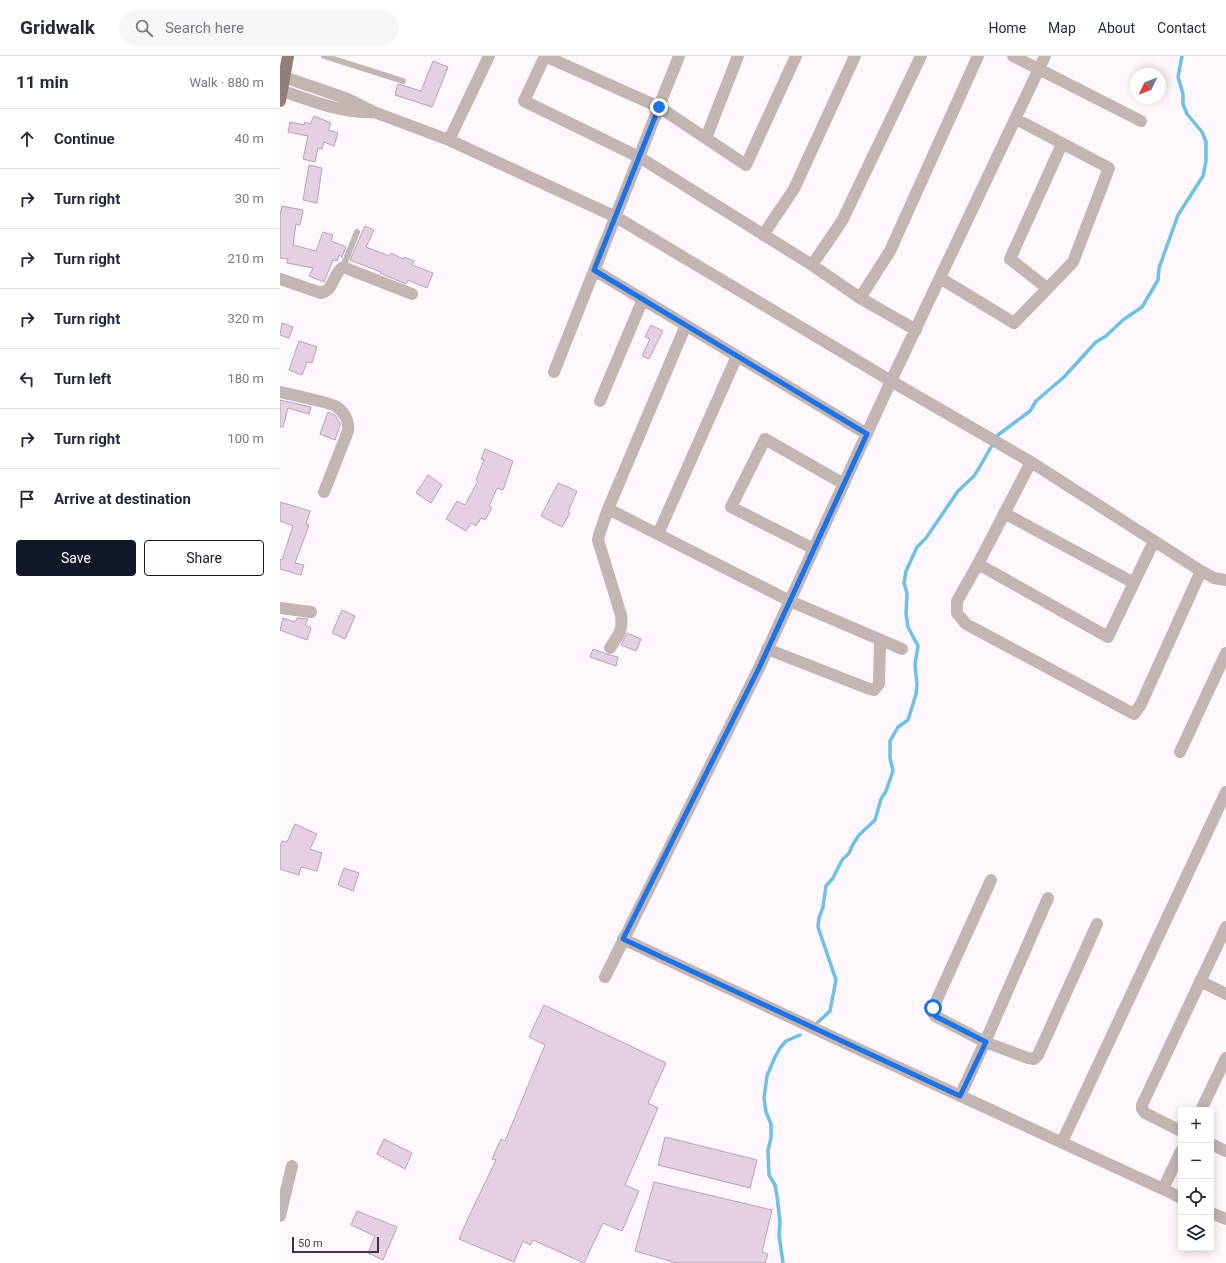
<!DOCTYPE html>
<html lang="en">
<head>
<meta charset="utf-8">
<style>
	:root { --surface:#fff; --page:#f6f6f7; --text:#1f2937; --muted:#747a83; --line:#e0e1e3; --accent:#111827 }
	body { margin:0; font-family:Roboto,sans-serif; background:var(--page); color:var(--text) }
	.controls { position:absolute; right:12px; bottom:12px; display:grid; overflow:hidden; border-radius:4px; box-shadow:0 2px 10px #0003 }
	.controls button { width:36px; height:36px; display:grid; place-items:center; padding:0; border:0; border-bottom:1px solid var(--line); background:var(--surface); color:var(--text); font:20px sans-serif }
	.compass { position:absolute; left:850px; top:12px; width:36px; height:36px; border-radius:50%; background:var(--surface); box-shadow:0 2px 10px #0003; rotate:227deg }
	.scale { position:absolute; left:12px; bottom:10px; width:87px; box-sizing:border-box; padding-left:4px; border:2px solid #3f373f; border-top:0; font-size:11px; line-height:14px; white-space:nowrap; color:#3f373f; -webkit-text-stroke:3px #fff; paint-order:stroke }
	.stop { position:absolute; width:12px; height:12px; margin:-9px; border:3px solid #1a73e8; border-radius:50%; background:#fff }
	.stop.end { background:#1a73e8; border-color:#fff; box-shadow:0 1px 4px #0008 }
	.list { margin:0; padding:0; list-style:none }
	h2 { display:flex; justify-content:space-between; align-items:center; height:52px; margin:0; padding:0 16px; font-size:17px }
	h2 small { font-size:13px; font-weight:400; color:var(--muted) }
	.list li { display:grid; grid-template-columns:26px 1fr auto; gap:12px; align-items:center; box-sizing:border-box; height:60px; padding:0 16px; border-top:1px solid var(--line) }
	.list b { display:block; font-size:15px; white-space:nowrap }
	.list em { font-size:13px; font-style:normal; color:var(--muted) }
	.actions { display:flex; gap:8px; padding:12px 16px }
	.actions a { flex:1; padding:9px 0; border:1px solid var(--accent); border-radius:4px; text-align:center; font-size:14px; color:var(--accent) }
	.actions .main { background:var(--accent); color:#fff }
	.icon { flex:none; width:22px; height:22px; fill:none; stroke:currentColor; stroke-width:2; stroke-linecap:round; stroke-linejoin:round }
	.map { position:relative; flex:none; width:946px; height:1207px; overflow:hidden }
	header { display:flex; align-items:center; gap:24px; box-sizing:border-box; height:56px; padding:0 20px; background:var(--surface); border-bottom:1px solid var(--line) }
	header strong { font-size:19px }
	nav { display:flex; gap:22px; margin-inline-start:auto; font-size:14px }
	.search { width:280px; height:36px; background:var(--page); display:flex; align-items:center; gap:10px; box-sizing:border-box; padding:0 14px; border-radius:22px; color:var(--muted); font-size:15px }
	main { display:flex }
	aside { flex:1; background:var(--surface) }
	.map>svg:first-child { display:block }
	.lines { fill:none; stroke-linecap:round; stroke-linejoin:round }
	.stream { stroke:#6cc1e9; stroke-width:3.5 }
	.building { fill:#e4d0e2; stroke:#b5a1b3 }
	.lane { stroke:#c2b5b2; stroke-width:6 }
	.street { stroke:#c2b5b2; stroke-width:12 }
	.primary { stroke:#937d77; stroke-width:12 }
	.route { stroke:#1a73e8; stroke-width:5 }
</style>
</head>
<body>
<header>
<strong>Gridwalk</strong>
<div class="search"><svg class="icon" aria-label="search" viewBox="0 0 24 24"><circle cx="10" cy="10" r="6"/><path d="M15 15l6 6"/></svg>Search here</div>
<nav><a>Home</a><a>Map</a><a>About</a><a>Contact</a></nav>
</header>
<main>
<aside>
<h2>11 min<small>Walk · 880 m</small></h2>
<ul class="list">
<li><svg class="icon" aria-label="ahead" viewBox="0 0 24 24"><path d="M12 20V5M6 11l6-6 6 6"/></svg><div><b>Continue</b></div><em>40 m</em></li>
<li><svg class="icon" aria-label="right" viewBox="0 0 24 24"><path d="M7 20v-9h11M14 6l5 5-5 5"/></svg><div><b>Turn right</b></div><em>30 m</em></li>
<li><svg class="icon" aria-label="right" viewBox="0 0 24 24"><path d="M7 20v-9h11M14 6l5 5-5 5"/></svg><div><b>Turn right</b></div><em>210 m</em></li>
<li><svg class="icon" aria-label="right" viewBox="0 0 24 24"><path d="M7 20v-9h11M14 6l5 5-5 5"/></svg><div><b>Turn right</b></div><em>320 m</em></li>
<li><svg class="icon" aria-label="left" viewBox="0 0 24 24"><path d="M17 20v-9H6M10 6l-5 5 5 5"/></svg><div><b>Turn left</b></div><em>180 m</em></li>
<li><svg class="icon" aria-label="right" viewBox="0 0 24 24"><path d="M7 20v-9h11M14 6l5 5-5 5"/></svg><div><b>Turn right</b></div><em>100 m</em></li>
<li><svg class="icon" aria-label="arrive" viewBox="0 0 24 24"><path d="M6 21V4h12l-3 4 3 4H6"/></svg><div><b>Arrive at destination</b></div></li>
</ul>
<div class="actions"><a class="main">Save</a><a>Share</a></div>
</aside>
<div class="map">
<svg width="946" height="1207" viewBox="0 0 946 1207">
	<rect width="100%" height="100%" fill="#fff6fe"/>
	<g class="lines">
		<path class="stream" d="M537,967L550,955L556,924L538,871L539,862L543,851L546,830L553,822L562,804L569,797L572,790L579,779L595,764L601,743L606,735L613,715L610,702V685L618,671L628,664L636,638L637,629L635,608L638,590L628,571L626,558L627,537L624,527L626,515L637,491L646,482L678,435L694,420L699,412L718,379L750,355L756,345L784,321L816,286L826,280L843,264L862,251L878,224L879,212L898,159L923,120L926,105V86L922,76L907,58L903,48V38L898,21L902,0
			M503,1207L499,1179L500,1166L497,1140L495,1129L489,1119L488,1094L491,1082V1068L486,1056L484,1042L487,1020L495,1001L500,992L506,985L520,979"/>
	</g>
	<path class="building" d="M153,5L168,11L152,51L115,39L118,28L141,35Z
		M34,60L51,67L48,74L58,77L54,90L44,86L42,93L38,92L35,106L23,103L28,80L8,76L10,66L24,69L25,66L30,68Z
		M29,109L42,112L37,147L23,144Z
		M2,150L23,154L20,169L16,168L13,189L36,195L43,176L53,179L51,185L66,191L62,201L59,199L57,205L53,204L44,226L29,220L33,212L7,207L8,203L0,202V160Z
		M85,170L94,174L86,191L109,200L111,197L123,203L124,201L134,205L132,209L153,217L147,232L128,224L126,228L100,217L101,216L70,204Z
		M2,267L13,271L9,282L0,279Z
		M371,269L383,275L369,303L362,300L370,283L365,281Z
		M19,285L37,291L32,307L27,306L22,319L9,314Z
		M0,344L31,351L29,358L8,352L3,371H0Z
		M48,356L55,359L60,367V369L55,384L40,378Z
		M205,393L233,405L223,434L217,432L209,450L212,452L205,464L201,462L196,470L191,467L186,475L166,463L177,445L185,449L198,425L196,424L204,404L201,403Z
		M148,419L162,429L151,447L136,437Z
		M278,427L297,435L288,456L290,457L282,471L261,460Z
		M0,446L30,455L26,468L29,469L15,507L24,509L21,519L0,513V503L2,504L13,470L0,465Z
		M62,554L75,560L65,583L52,577Z
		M3,562L15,566L17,562L28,563L25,569L31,572L27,584L0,574Z
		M347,577L361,583L356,595L341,589Z
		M313,593L326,598L338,601L336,610L310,601Z
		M15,768L37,778L30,793L42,797L37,815L21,811L19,819L0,813V791L2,785L7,786Z
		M64,812L79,817L73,835L58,829Z
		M264,949L386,1007L368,1047L378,1052L345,1129L359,1135L342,1175L323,1167L304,1207L253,1184L250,1189L243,1185L234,1206L179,1183L189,1160L216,1104L212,1103L221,1083L225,1085L265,989L249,981Z
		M385,1081L477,1104L470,1132L378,1109Z
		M104,1083L132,1097L125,1113L97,1098Z
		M374,1126L492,1154L482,1196L488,1198L485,1207H397L355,1195Z
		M77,1155L117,1171L103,1204L88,1197L95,1180L71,1169Z"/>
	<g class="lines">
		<path class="lane" d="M44,0L123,25
			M63,211L77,176"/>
		<path class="street" d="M265,0L244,45L359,101L532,209L580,242L636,274
			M265,0L379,51L466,109L516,0
			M733,0L861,65
			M4,21L68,43L94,56L169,84L336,161L611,325L751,406L921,515
			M2,35C31,44 62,58 93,56
			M426,82L458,0
			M169,84L209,0
			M483,179L514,133L575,0
			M532,209L562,165L641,0
			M314,214L587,378
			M660,222L734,267L793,206L829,112L736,63
			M0,223L41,237C55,233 52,219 63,211L132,238
			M767,232L730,203L782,88
			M580,242L610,195L698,0
			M274,316L399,0
			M0,336C9,338 53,347 57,351C65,357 69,365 68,375L44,436
			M320,345L363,243
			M751,406L698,508L677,545V557L686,568L854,658L861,648L921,515L934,522L946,524
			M328,453L510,545L622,593
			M724,457L854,527
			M378,478L457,300
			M534,493L451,451L485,383L564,428
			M698,508L828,581L874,485
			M0,552L31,556
			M330,592C339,578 343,575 341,559L318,484L319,479L328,453L406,269
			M487,593L587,632L594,634L599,628L600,584
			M900,696L946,597
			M711,824L653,952V957L655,960L705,986L748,1002L754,1003L758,999L817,868
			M343,883L576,992L883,1133L901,1095
			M325,921L479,612L611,325L765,0
			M920,925L946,938
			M680,1040L705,986L768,842
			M921,1054L946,1002
			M901,1075L865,1057L862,1053V1049L946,871
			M782,1086L946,736
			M931,1088L946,1095
			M883,1133L901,1142
			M931,1157L946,1163
			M0,1160L12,1110"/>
		<path class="primary" d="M0,45L8,0"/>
	</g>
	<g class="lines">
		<path class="route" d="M379,51L314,214L587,378L479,612L343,883L680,1040L706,986L655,960L653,956V952"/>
	</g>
</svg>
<div class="controls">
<button>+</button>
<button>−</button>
<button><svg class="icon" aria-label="locate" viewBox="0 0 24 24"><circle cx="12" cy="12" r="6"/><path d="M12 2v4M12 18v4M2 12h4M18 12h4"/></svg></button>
<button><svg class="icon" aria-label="layers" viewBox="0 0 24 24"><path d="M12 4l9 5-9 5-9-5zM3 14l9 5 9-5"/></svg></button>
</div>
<svg class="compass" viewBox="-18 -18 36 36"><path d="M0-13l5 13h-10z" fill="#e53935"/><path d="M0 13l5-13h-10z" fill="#747a83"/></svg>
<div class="scale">50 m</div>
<div class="stop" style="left:653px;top:952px"></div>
<div class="stop end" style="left:379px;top:51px"></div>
</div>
</main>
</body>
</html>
